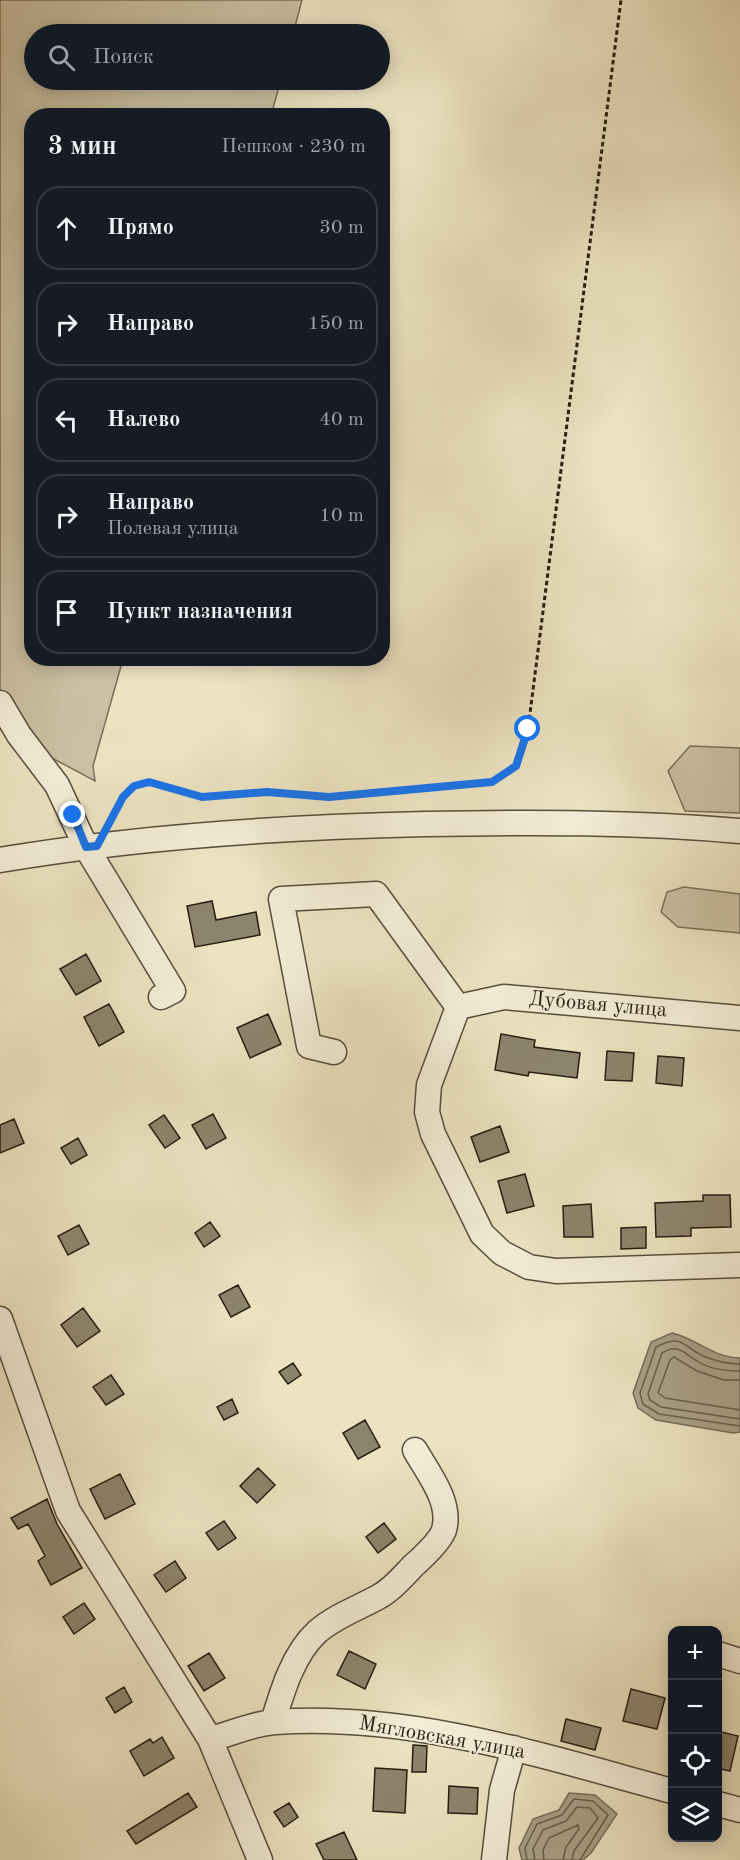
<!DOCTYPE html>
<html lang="ru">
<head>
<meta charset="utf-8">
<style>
	:root { --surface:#171b24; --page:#20242c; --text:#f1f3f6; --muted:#9ea1a6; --line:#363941 }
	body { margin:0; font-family:"Old Standard TT",serif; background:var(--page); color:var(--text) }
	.controls { position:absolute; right:18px; bottom:18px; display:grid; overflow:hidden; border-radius:12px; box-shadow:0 3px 15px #0003 }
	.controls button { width:54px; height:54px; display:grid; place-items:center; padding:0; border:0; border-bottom:2px solid var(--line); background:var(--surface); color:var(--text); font:30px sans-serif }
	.stop { position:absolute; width:18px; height:18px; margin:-14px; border:4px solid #1a73e8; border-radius:50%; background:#fff }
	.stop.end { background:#1a73e8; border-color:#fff; box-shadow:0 2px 6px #0008 }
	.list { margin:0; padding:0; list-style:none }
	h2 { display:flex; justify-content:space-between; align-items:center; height:78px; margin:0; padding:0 24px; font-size:26px }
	h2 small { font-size:20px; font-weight:400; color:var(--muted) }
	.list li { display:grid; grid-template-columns:39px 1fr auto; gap:18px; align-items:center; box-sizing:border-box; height:84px; margin:0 12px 12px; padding:0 12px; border:2px solid var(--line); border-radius:24px }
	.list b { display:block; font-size:22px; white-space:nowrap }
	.list p { margin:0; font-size:20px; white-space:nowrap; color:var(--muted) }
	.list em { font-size:20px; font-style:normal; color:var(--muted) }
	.icon { flex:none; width:33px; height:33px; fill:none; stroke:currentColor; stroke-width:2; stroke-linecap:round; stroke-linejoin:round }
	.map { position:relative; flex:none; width:740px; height:1860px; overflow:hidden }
	.search { position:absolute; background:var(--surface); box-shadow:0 3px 15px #0003; left:24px; top:24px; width:366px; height:66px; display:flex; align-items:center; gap:15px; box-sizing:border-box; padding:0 21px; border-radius:33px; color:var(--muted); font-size:22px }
	.panel { position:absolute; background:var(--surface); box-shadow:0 3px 15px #0003; left:24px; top:108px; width:366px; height:558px; border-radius:24px }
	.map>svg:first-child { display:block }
	.green { fill:#cbc1a3; stroke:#796f5a; stroke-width:1.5 }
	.water { fill:#a9a086; stroke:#756c58; stroke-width:1.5 }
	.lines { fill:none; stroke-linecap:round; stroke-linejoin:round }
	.shore { stroke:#685e4c; stroke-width:1.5 }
	.building { fill:#8d846d; stroke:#271d12; stroke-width:1.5 }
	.minor-casing { stroke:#584e3e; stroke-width:27 }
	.path { stroke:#271d12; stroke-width:3; stroke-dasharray:4.5 3; stroke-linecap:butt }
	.minor { stroke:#f3edd7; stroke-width:24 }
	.route { stroke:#1a73e8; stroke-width:8 }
	.labels { text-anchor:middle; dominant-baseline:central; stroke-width:4.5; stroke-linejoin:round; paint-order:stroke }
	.street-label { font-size:21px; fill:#271d12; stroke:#f3edd7 }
</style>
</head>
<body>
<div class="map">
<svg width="740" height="1860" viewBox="0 0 740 1860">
	<rect width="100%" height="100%" fill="#ece3c1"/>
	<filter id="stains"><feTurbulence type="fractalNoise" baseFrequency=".00333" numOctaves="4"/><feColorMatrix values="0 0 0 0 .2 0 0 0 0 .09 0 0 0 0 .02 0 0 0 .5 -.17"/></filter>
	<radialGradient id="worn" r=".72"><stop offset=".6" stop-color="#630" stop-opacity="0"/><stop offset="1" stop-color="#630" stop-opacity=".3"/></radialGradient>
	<path class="green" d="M0,0H302L293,34H34V80H281L271,115L32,116V658L123,659L93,766L95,781L39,751L0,700Z
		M690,746L740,748V813L685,811L668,771Z
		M684,887L740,894V933L678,927L661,912L667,892Z"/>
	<path class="water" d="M672,1333C698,1339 711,1357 740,1358V1432L733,1433L656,1420L638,1408L633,1393L651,1342Z
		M569,1793L595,1795L617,1814L591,1853L583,1860H522L519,1848L533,1819L559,1810Z"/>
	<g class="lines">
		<path class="shore" d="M740,1364C727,1364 715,1361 703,1356C682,1346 682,1333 656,1347L640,1393L643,1404L659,1414L740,1426
			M740,1371C726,1371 709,1369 697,1361C683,1353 679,1343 662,1353L648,1394L650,1400L661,1407L740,1419
			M740,1380H724L697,1371L674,1357L670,1360L658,1393L665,1398L740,1410
			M527,1860L525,1848L537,1824L562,1815L574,1799L593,1801L608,1815L580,1860
			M535,1860L533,1849L543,1830L566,1821L577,1807L590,1808L598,1818L574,1851L572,1860
			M544,1860L543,1850L549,1838L578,1825L579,1829L566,1847L563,1860"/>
	</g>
	<path class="building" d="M212,901L216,920L256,912L260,935L195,947L187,906Z
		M86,954L101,981L76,995L60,969Z
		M109,1004L124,1032L99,1046L84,1017Z
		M268,1014L281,1044L250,1058L237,1028Z
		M501,1034L535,1040L534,1047L580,1053L577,1078L529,1072L528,1076L495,1070Z
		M607,1051L634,1053L632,1081L605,1080Z
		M658,1056L684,1058L682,1086L656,1083Z
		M213,1114L226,1138L206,1149L192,1125Z
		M164,1115L180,1138L165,1148L149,1125Z
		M14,1119L24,1143L0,1153V1125Z
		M500,1126L509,1152L480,1162L471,1137Z
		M78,1138L87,1155L71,1164L61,1148Z
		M525,1174L534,1206L507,1213L498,1181Z
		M703,1195H730L731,1227L691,1228V1236L656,1237L655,1203L703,1201Z
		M591,1204L593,1237H564L563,1206Z
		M210,1222L220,1236L204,1247L195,1233Z
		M79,1225L89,1244L68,1255L58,1236Z
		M646,1227V1248L621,1249V1228Z
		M238,1285L250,1307L231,1317L219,1295Z
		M83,1308L100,1331L77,1347L61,1325Z
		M293,1363L301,1375L288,1384L279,1372Z
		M111,1375L124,1394L106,1405L93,1387Z
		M232,1399L238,1413L224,1420L217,1407Z
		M365,1420L380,1447L358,1459L343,1433Z
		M258,1468L275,1485L257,1503L240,1486Z
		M120,1474L135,1504L105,1519L90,1489Z
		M47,1499L57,1524L82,1568L51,1585L38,1561L45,1556L28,1524L18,1529L11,1518Z
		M224,1521L236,1538L218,1550L206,1533Z
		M384,1523L396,1539L378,1553L366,1537Z
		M175,1561L186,1578L166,1592L154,1575Z
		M84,1603L95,1619L74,1634L63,1617Z
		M349,1651L376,1664L365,1689L337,1675Z
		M209,1653L225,1678L204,1691L188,1666Z
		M124,1687L132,1702L115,1713L106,1698Z
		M631,1689L665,1698L657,1729L623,1721Z
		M566,1719L601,1728L595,1750L561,1741Z
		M717,1731L738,1736L730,1771L717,1768Z
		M162,1737L174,1758L144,1776L130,1751L150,1739L153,1743Z
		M413,1745L427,1746L426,1772H412Z
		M375,1768L407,1770L405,1813L373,1811Z
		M449,1786L478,1788L477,1814L448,1813Z
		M188,1793L197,1807L136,1844L127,1831Z
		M289,1803L298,1817L284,1827L274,1812Z
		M344,1832L357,1860H324L316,1844Z"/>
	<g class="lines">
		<defs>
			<path id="minor" d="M0,703L19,735L57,785L86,847L173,991L161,997
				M0,860C141,836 284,827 426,824C531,822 636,822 740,831
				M458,1007L504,997L740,1018
				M334,1052L309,1046L281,899L376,894L458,1007L429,1085L427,1112L433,1134L482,1234L502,1253L529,1267L556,1271L740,1265
				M0,1319L68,1511L210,1739L260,1860
				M718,1654L740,1661
				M273,1722C282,1692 293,1654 317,1632C335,1616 359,1608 380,1596C393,1589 404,1575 414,1565C423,1557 440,1541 444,1530C452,1502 428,1473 415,1450
				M210,1739C231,1734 254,1723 276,1722C411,1713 543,1756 672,1791
				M718,1804L740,1810
				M494,1860L502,1790L514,1748"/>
		</defs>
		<use href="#minor" class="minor-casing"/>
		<path class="path" d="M108,826L123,797L134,786L149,782L202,797L267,792L329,797L492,782L516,766L528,729L621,0"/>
		<use href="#minor" class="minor"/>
	</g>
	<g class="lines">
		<path class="route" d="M73,815L86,847L97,846L123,797L134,786L149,782L202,797L267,792L329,797L492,782L516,766L528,729"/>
	</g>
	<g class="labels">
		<g class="street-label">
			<text transform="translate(598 1005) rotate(5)">Дубовая улица</text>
			<text transform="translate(442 1738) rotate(10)">Мягловская улица</text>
		</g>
	</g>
	<rect width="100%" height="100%" filter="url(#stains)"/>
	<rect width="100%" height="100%" fill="url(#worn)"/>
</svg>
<div class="controls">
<button>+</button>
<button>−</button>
<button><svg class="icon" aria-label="locate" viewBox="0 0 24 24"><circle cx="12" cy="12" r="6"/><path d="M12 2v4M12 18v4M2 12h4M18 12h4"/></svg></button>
<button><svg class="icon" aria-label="layers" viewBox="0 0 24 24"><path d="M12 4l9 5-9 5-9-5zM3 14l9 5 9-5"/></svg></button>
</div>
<div class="stop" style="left:528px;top:729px"></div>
<div class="stop end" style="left:73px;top:815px"></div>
<div class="search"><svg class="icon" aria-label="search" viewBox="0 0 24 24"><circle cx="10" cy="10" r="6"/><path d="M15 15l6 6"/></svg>Поиск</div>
<section class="panel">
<h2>3 мин<small>Пешком · 230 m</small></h2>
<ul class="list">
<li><svg class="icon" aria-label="ahead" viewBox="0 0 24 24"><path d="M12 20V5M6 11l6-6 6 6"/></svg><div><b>Прямо</b></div><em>30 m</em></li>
<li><svg class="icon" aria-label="right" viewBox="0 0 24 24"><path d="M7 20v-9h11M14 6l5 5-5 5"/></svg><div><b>Направо</b></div><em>150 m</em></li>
<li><svg class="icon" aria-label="left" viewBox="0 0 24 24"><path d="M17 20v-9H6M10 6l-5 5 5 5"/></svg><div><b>Налево</b></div><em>40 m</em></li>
<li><svg class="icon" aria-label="right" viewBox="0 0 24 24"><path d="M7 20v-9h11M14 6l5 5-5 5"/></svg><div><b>Направо</b><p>Полевая улица</p></div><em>10 m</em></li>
<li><svg class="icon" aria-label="arrive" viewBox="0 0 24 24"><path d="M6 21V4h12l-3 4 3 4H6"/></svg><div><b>Пункт назначения</b></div></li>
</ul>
</section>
</div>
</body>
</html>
